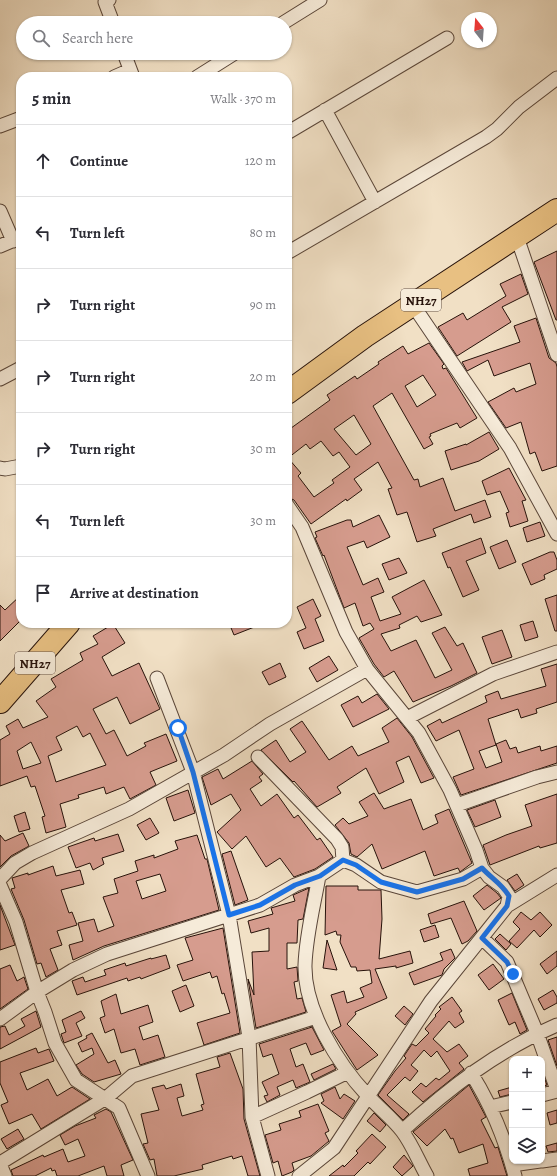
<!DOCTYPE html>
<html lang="en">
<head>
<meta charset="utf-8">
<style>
	:root { --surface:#fff; --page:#f7f7f7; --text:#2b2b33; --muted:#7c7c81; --line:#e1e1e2 }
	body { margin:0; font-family:Alegreya,serif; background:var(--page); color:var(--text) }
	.controls { position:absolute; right:12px; bottom:12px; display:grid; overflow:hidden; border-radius:8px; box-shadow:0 1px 3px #0004 }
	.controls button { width:36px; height:36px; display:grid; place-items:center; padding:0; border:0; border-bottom:1px solid var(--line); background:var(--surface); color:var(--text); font:20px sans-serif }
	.compass { position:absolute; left:461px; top:12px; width:36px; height:36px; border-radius:50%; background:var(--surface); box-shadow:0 1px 3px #0004; rotate:343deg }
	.stop { position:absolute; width:12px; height:12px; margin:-9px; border:3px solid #1a73e8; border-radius:50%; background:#fff }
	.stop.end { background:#1a73e8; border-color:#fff; box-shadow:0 1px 4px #0008 }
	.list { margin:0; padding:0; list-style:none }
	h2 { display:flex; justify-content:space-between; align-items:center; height:52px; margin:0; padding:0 16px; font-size:17px }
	h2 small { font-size:13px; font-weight:400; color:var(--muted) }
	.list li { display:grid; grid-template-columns:26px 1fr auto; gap:12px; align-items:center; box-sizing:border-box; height:72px; padding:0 16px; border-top:1px solid var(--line) }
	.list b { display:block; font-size:15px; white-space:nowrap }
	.list em { font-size:13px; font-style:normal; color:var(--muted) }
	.icon { flex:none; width:22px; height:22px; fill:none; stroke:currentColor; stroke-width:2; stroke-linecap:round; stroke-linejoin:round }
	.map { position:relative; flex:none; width:557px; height:1176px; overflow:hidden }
	.search { position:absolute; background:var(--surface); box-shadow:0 1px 3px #0004; left:16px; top:16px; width:276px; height:44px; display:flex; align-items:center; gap:10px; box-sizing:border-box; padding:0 14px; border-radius:22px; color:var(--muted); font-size:15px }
	.panel { position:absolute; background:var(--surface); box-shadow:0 1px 3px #0004; left:16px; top:72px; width:276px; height:556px; border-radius:16px }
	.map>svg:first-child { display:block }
	.building { fill:#d69c8e; stroke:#27120a; fill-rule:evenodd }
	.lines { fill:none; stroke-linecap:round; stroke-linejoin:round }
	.street-casing { stroke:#5a4639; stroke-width:15 }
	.highway-casing { stroke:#27120a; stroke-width:24 }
	.street { stroke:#f6ebd9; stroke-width:13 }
	.highway { stroke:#e8c082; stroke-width:22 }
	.route { stroke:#1a73e8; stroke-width:5 }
	.labels { text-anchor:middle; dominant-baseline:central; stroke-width:4; stroke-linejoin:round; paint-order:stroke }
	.shield { fill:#f6ebd9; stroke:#655348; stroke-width:1 }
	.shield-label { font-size:13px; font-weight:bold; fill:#27120a }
</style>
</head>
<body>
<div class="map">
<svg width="557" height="1176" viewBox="0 0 557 1176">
	<rect width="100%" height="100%" fill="#f1e0c5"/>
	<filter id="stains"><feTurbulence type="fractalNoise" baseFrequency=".005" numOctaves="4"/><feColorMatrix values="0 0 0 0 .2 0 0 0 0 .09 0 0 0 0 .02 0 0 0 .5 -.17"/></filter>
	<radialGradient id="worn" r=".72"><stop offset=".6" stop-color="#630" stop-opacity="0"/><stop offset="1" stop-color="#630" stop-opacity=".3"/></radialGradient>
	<path class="building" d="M557,251V320H556L534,262Z
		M521,274L528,294L502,307L511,322L457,356L438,327L463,313L467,320L506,296L500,284Z
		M536,318L549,358L556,363L557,367V466L542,471L535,452L530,454L521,422L506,428L488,402L514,388L516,392L536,384L530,363L494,376L488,360L467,371L462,362L520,342L514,326Z
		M429,343L444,364L442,366L443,369L446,368L477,418L460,428L457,423L430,434L431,436L429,437L433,444L424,449L392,393L373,406L414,480L418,479L420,487L443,478L455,511L485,500L491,517L474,523L471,514L433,529L436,536L417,542L407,512L397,515L388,489L392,488L378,462L354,479L362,490L347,501L346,499L311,524L294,500L287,497V492L291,489L287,485V431L330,400L327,395L355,376L357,379L379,364L378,362L403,346L408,354ZM423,375L436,395L417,407L405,386ZM354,415L371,444L356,455L334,429ZM321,441L333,456L339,452L350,467L332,480L334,483L314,497L298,476L301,473L288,458L306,444L310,449Z
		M489,432L499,449L479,461L451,470L445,451L466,444V445Z
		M509,468L526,500L522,501L528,521L510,527L506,513L509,512L500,491L487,495L482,481Z
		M379,515L390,537L367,548L364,541L347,547L363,585L378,578L384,592L371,597L380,621L401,614L392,597L424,580L442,615L421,622L417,616L399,625L400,628L381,634L391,651L416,640L435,678L452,670L432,633L445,627L457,646L463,643L477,673L451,686L413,702L394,671L384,677L374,664L359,638L374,629L370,623L363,626L355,603L344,608L324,555L323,556L315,538L317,537L315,532L347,520H351L353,527Z
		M540,522L545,536L527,542L523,528Z
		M481,538L486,553L466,561L479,590L463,597L450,567L448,568L442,553Z
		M507,540L516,562L499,569L490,547Z
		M550,552H554L557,560V569L544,575L545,579L531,585L522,564Z
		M399,558L407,573L389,580L382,564Z
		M21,595V620L0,641V605L5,610Z
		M557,595V631H555L545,599Z
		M313,599L321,616L315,619L324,641L304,649L297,632L306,628L297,607Z
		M533,621L538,637L525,641L520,625Z
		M229,623H262V624L234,635Z
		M113,624L125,643L102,657L112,676L139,663L160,709L130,724L117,697L93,709L106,734L114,730L127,756L146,746L144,743L166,734L177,761L150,772L156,785L130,799L124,787L106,794L104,787L78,795L79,798L60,804L66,827L46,833L42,817L45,816L35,786L31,787L27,776L0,786V740L10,734L6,726L18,719L23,728L48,717L36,701L56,687L51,679L83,660L80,653L98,644L93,636ZM77,726L83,737L90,733L106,765L56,782L48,756L62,750L56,737ZM31,742L41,763L23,769L17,751Z
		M502,630L512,657L492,664L482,637Z
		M329,656L338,670L317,682L309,668Z
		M280,663L286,677L269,685L262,672Z
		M557,664V702L536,709L537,713L521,718L518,709L488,719L496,745L479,751L486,768L502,762L496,744L506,740L510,749L516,747L518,753L540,746L541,751L557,746V763L461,795L453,777L474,769L459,730L436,741L427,726L440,719L442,723L487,702L485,696L498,691L501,699L546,686L541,669Z
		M377,694L389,709L353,727L341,705L358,696L362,703Z
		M397,718L412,737L434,778L421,783L409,756L396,762L404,782L379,794L366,768L337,787L341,793L317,807L294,781L293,782L261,750L276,740L290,762L306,752L290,729L302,721L329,760L352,746L358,756L389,742L382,728Z
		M252,761L263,774L259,777L262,781L250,789L261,806L277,794L294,818L298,815L317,840L320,838L333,857L315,869L294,877L280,858L266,867L246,836L232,849L217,832L241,810L231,794L211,805L202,777L218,769L223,779Z
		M188,790L195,813L174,821L166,798Z
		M374,793L384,809L411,799L423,830L438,823L435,815L449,809L472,863L460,872L458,868L434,876L425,851L382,869L372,844L357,857L351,854L349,843L335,825L343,818L349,824L368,816L359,802Z
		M557,794V843L540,848L539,846L490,865L483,845L506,835L532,826L525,805Z
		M495,800L501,817L475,827L467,810Z
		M25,812L30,829L19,832L14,816Z
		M150,818L159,833L146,840L137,825Z
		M23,833L29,846L11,856L0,867V835L5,841Z
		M118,834L124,851L102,858L104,864L93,870L90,863L76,868L68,847L94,838L95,841Z
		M197,835L205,859H207L219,910L104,946L73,960L69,945L83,941L78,923L94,919L98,932L114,926L103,897L118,893L114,879L138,871L135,861L154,855V858L178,849L175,841ZM160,874L166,891L142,899L136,881Z
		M231,851L248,900L235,905L222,854Z
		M53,866L56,876L80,870L84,884L61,890L69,913L72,912L77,925L57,931L62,945L50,949L58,970L46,977L41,963L37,964L24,920L11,889L15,888L12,878L28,873V875Z
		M517,874L524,885L515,891L507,880Z
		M487,885L497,893L501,898L484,910L473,896Z
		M326,886H358V890H381L382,919L379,959L410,951L413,963L396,968V966L375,969L387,998L355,1012L356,1014L347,1024L378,1055L357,1070L332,1031L341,1026L331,995L344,991L347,1003L364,997L360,988L372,983L370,970L357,971L356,967H351L340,942L341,935H337L336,931L325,935Z
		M309,888L303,919L298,920L297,943H287V969L297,967L298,981L294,982L297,999L302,998L306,1012L256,1028L248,979L254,995L252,952L269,951V928L251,933L248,921L273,914L271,908L295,901L293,895Z
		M464,901L477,931L468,941L462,944L451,918L431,924L428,914Z
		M0,905L15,945L0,950Z
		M521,912L531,920L540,912L552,925L540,937L534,930L517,948L509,941L520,929L513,922Z
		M435,925L439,937L424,942L420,930Z
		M223,928L240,1033L204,1045L197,1023L230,1013L224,993L222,994L217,976L212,978L210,972L183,981L177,965L193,960L185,938Z
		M500,934L511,944L506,950L495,939Z
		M327,940L337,970L323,968Z
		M451,949L455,958L444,969L442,975L414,985L409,973L443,960L440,953Z
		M557,951V966L547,974L540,964Z
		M166,955L170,968L141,979L140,977L128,981L127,978L77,995L72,981L83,977L85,982L106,975L104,970L125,963L126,966L151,958V959Z
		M493,964L504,979L489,990L478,975Z
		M10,965L17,981L24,977L28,989L0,1009V969Z
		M186,985L194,1006L180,1012L172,991Z
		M553,990L557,997V1003L544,1010L538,999Z
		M512,993L527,1030L520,1034L515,1022L509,1025L498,1000Z
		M116,994L121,1014L148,1005L153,1022L139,1027L143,1040L158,1035L165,1057L140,1065L135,1049L121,1053L114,1029L105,1033L100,1018L105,1016L101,1001Z
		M452,997L462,1011L459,1013L464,1022L455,1028L449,1021L433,1039L447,1052L459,1044L468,1056L459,1063L464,1069L423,1102L412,1092L421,1083L426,1087L436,1078L439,1080L450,1071L437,1051L431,1057L424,1050L411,1065L418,1071L410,1081L405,1077L387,1095L409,1114L403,1120L378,1095L395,1071L406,1058L404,1056L412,1044L416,1046L429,1033L425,1029L436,1016L435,1015L441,1009L439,1007Z
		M404,1006L413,1014L405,1025L395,1016Z
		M36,1011L41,1027L0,1049V1027L5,1026L9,1035L25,1026L21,1019Z
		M81,1011L85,1018L76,1023L82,1036L64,1043L61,1034L66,1032L62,1020Z
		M312,1027L324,1050L311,1055L306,1043L290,1049L296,1067L303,1064L310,1082L296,1088L293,1080L277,1087L280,1095L267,1102L264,1096L268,1095L262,1082L279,1074L272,1054L263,1057L259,1044Z
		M92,1033L108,1063L115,1060L121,1074L94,1082L82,1074L76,1065L94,1054L92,1048L82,1052L78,1043L87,1038L86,1036Z
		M557,1037V1066L548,1040Z
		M36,1048L38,1053L49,1049L54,1061L20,1073L27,1090L48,1079L57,1096L72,1087L90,1099L41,1129L32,1114L9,1124L1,1105L8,1102L0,1083V1062Z
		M230,1053L243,1089L244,1119L260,1176H248L242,1156L233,1159L232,1156L202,1165L203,1169L174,1176H157L154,1159L150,1160L143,1144L148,1143L141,1114L159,1110L152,1088L164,1085L166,1089L181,1084L184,1096L177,1098L182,1116L203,1110L201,1105L204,1104L196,1074L220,1067L217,1057Z
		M333,1064L336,1069L314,1080L311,1074Z
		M542,1071L547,1085L542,1087Z
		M469,1085L486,1117L481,1120L495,1148L498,1147L507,1176H470L468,1169L488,1163L483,1144L459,1153L453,1138L451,1139L445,1129L427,1146L413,1132Z
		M335,1087L340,1099L344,1094L355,1101L343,1119L321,1103L324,1101L321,1094Z
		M512,1087V1094L500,1097L498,1091Z
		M318,1104L329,1131L325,1133L329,1141L311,1156L292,1163L294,1170L292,1172L282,1176L278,1161L273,1163L265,1135L281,1130L279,1124L301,1117L299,1111Z
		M106,1109L111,1112L133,1160L121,1165L124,1176H107L104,1166L78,1176H57L55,1170L52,1171L51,1168L35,1176H13L11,1170L43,1155L44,1157L63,1149L68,1162L85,1156L78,1139L65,1145L60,1135L75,1126L96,1118L94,1115Z
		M557,1110V1123L550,1125L547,1113Z
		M374,1113L386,1125L380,1132L367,1121Z
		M18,1129L24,1139L7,1149L1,1139Z
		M372,1134L386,1147L370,1164L368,1162L354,1176H329L343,1165L344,1167L358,1153L356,1151Z
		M557,1143V1151L548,1152L546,1146Z
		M404,1155L413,1166L402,1176L393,1167Z"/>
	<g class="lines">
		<defs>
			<path id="street" d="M109,0L105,2L113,23
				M283,23L320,0
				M124,53L133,77
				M114,77L130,70
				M197,77L235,53
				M325,110L375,202
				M0,126L21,118
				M287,133L447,38
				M0,211L13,241
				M517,237L557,355
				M0,246L21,237
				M287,253L486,137L497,129L519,107L557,78
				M413,305L510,448L557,534
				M0,379L21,368
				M0,468L5,469L21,466
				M287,505L302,527L346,632L367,669L419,733L450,790L476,850L482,868L489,877L503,887L509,896L507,906L431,1001L334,1148L299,1176
				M157,678L193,772L229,915L249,1037L252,1117L268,1176
				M407,718L493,674L557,652
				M258,757L337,839L342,847L343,860
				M457,805L537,777L557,772
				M343,860L356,865L381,882L417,892L463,879L482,868
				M319,876C314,905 306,935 305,965C304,1010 338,1064 368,1096C379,1108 392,1118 402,1131C412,1144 419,1162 427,1176
				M0,879L15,863L32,853L129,809L224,755L270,724L367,669
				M0,885L16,922L37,992L45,1012L55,1043L76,1080L119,1108L148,1176
				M507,906L557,875
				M482,938L507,962L537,1033L557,1090
				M0,1019L37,992L73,970L107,954L260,905L295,885L319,876L343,860
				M471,1073C492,1106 505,1139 515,1176
				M542,1095L557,1091
				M490,1107L512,1102
				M252,1117L307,1092L348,1072
				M402,1131C449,1088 498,1050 557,1025
				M542,1161L557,1159
				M0,1163L106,1098L132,1076L316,1017
				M0,1164L5,1176
				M512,1165L540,1161"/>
			<path id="highway" d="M287,393L365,336L557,210
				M0,702L69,623"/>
		</defs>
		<use href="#street" class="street-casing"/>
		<use href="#highway" class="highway-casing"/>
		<use href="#street" class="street"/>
		<use href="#highway" class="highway"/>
	</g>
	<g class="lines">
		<path class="route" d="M178,728L193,772L229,915L260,905L295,885L320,876L343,860L356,865L381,882L417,892L463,879L482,868C491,878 502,884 509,896L507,906L482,938L507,962L513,974"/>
	</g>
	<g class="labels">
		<g class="shield">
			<rect x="401" y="289" width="40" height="22" rx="3"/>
			<rect x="15" y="652" width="40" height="22" rx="3"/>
		</g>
		<g class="shield-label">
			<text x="421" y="300">NH27</text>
			<text x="35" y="663">NH27</text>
		</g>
	</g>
	<rect width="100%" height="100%" filter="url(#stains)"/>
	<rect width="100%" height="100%" fill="url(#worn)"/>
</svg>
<div class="controls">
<button>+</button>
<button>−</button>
<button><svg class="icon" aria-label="layers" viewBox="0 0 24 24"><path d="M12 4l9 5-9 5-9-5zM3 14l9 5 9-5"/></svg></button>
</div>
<svg class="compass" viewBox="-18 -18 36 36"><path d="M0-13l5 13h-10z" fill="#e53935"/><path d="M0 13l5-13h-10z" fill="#7c7c81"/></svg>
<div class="stop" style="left:178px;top:728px"></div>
<div class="stop end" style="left:513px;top:974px"></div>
<div class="search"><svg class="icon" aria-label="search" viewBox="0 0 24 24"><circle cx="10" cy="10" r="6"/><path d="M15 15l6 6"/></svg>Search here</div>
<section class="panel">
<h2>5 min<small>Walk · 370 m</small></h2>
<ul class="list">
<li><svg class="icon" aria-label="ahead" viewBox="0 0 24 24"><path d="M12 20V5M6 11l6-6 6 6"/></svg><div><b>Continue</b></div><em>120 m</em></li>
<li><svg class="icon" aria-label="left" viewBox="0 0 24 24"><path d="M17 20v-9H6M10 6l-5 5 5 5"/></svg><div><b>Turn left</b></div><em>80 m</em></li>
<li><svg class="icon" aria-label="right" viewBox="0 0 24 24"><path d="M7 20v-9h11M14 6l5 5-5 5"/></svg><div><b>Turn right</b></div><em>90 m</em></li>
<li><svg class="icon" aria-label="right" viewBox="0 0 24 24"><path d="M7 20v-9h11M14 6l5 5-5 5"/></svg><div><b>Turn right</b></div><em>20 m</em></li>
<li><svg class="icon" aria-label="right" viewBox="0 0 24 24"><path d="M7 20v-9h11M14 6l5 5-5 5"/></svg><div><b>Turn right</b></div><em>30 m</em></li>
<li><svg class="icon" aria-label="left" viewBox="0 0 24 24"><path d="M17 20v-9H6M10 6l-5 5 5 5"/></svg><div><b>Turn left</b></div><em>30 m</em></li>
<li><svg class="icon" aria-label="arrive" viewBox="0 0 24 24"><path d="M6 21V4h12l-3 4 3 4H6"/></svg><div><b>Arrive at destination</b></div></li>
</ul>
</section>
</div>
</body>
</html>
